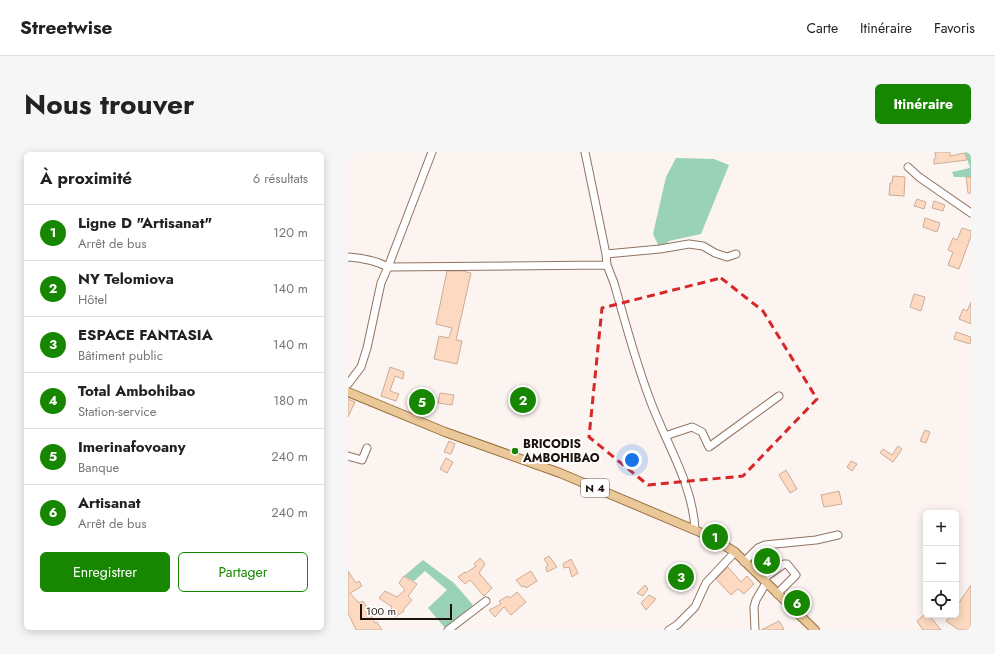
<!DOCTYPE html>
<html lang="fr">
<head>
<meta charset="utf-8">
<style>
	:root { --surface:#fff; --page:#f6f6f6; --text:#222; --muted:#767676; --line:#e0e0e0; --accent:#178701 }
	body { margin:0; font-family:Jost,sans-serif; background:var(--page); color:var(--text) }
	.controls { position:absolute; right:12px; bottom:12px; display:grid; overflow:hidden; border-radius:6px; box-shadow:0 2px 10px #0003 }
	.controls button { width:36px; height:36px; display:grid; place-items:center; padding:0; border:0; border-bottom:1px solid var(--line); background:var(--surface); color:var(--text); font:20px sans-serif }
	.scale { position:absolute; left:12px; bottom:10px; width:92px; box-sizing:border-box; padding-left:4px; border:2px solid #1d120b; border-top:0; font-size:11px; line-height:14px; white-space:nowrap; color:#1d120b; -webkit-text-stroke:3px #fff; paint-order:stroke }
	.you { position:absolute; left:284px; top:308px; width:14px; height:14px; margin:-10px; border:3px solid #fff; border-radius:50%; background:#1a73e8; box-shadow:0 0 0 6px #1a73e833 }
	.badge { display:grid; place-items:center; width:26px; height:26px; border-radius:50%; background:var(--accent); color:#fff; font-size:13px; font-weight:700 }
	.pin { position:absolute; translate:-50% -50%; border:2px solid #fff; box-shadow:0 1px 4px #0006 }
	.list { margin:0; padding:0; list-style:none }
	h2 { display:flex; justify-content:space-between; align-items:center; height:52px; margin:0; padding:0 16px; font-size:17px }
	h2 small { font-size:13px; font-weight:400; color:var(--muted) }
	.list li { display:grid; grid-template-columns:26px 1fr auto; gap:12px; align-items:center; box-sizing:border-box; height:56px; padding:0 16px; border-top:1px solid var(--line) }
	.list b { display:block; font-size:15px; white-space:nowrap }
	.list p { margin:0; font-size:13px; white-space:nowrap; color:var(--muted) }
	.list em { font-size:13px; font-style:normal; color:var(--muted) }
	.actions { display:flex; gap:8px; padding:12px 16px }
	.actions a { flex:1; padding:9px 0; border:1px solid var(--accent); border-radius:6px; text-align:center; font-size:14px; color:var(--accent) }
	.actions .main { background:var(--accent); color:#fff }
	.icon { flex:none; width:22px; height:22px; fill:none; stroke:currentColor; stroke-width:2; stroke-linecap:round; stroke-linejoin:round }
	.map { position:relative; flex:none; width:623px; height:478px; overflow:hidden; border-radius:6px }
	header { display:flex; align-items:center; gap:24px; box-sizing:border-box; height:56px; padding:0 20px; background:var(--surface); border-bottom:1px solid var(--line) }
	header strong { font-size:19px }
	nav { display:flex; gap:22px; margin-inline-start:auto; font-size:14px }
	.intro { display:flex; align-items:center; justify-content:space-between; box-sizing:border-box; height:96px; padding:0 24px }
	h1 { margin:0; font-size:28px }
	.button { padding:10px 18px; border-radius:6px; background:var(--accent); color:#fff; font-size:14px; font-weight:700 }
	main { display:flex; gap:24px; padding:0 24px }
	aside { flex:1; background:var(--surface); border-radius:6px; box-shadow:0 2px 10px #0003 }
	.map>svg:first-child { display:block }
	.green { fill:#9ad2b8 }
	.building { fill:#fcd9c0; stroke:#cbad98 }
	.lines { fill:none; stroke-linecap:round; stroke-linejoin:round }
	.minor-casing { stroke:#917361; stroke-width:9 }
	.major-casing { stroke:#99703c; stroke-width:10 }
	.minor { stroke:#fff; stroke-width:7 }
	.major { stroke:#eac89a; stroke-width:8 }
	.marked { fill:none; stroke:#d62828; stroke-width:3; stroke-dasharray:8 5; stroke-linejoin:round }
	.poi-dot { fill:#178701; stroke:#fff; stroke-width:1.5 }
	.labels { text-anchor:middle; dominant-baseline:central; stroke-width:4; stroke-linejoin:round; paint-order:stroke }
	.shield { fill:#fff; stroke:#615954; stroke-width:1 }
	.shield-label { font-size:11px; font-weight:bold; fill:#1d120b }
	.poi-label { font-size:12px; font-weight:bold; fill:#1d120b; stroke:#fff; text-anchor:start }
</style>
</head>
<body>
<header>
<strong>Streetwise</strong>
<nav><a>Carte</a><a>Itinéraire</a><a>Favoris</a></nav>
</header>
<div class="intro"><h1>Nous trouver</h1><a class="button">Itinéraire</a></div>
<main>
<aside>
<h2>À proximité<small>6 résultats</small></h2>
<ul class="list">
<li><span class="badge">1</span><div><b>Ligne D &quot;Artisanat&quot;</b><p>Arrêt de bus</p></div><em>120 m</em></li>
<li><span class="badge">2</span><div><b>NY Telomiova</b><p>Hôtel</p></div><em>140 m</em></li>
<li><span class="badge">3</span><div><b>ESPACE FANTASIA</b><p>Bâtiment public</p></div><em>140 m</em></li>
<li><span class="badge">4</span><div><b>Total Ambohibao</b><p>Station-service</p></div><em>180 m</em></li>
<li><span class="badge">5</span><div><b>Imerinafovoany</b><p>Banque</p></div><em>240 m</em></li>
<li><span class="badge">6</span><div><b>Artisanat</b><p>Arrêt de bus</p></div><em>240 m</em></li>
</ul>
<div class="actions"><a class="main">Enregistrer</a><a>Partager</a></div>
</aside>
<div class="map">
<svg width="623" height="478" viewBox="0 0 623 478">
	<rect width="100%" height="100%" fill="#fbf4f0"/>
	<path class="green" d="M617,0H623V25H606L604,20L622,16Z
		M328,6L366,7L381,13L353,82L321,89L312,97L305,82L318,25Z
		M75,408L106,431L125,453L98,477L80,456L99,438L77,419L66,429L56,424Z"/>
	<path class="building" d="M587,0H602V4L617,1L619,8L586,12V7L588,6Z
		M545,24L557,25L556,44L541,43L542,31H544Z
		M618,25H623V41H620Z
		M569,47L578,50L576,57L566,54Z
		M586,49L597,53L595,59L584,56Z
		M577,66L592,71L589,80L575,75Z
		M614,76L623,79V84L611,117L600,113L605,100L600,98L605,86L609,88Z
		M99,119H115L123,121L108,188L114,189L109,212L86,207L91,184L101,186L104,176L88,172Z
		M566,142L577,145L573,159L562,155Z
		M623,150V172L611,167L615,157L619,159Z
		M608,180L623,185L622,192L606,187Z
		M42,215L56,220L55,227L47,224L42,239L51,242L48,249L33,244Z
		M92,241L106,243L104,253L90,251Z
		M70,243L83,247L79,259L65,252Z
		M0,247L7,250L0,265Z
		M577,278L582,280L578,291L572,289Z
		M101,289L107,292L103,302L96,300Z
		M550,294L554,297L545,310L532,301L535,297L544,303Z
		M98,306L105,310L99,321L92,317Z
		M503,309L509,312L504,319L499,315Z
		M438,318L449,337L442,341L431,323Z
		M491,339L494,352L476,355L473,343Z
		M201,404L209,415L199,420L198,415L200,413L196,407Z
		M132,406L137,412L131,421L144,436L136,444L122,428L117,432L110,425L117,420L118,421L128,414L126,412Z
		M223,407L230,421L224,425L221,415L216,416L215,412Z
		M380,415L393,430L399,424L406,432L396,442L390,437L383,443L368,427Z
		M0,419L8,431L11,429L14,434L2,441L11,451L15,449L27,471L29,470L34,478H8L1,463H0Z
		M183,419L189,429L178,436L177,434L174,435L168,428Z
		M56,424L69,432L60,444L64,448L55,458L56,459L47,465L43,458L44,455L31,446L37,439L49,445L57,438L51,431Z
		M297,433L300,437L295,444L289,441Z
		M623,433V478H611L598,469L603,463H608V455Z
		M169,440L178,450L163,463L156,455L147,465L141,458L153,452L151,449L160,444L162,446Z
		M301,443L308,447L298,458L293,451Z
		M576,463H581L593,478H575L569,469Z
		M431,469L436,477L433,478H413Z"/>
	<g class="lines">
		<defs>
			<path id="minor" d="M237,0L258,102L259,113L266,131C277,169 287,208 301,245C316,288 345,331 347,378
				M560,15L571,25L623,61
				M258,102L312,97L341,92L355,94L367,101L379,105L388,102
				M0,105C15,106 27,108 40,115L259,113
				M0,232L13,215L19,196L33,131L40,115L84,0
				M317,284L344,275L354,280L361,295L431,244
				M0,304L14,308L19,296
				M396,410L410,396L417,393L468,388L490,383
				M415,427L436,412H439L448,423L429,442
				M100,478L138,449
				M321,478L329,473L347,455L358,431L387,400
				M407,478L406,455L408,448L418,431"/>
			<path id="major" d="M0,240L97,280L212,321L361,384L387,400L467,478"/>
		</defs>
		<use href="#minor" class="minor-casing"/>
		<use href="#major" class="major-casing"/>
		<use href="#minor" class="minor"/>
		<use href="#major" class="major"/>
	</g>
	<path class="marked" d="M373,126L415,159L469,247L395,324L300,333L241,285L254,156Z"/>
	<circle class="poi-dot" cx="167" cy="299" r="4"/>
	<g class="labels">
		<rect class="shield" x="233" y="327" width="28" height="18" rx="3"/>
		<g class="shield-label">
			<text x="247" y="336">N 4</text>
		</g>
		<g class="poi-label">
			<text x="175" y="292">BRICODIS<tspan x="175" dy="14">AMBOHIBAO</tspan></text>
		</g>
	</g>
</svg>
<div class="controls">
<button>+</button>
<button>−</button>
<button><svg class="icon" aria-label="locate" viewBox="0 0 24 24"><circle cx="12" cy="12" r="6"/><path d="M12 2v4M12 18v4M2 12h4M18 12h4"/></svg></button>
</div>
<div class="scale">100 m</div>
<div class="you"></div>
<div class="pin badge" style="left:367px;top:385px">1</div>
<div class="pin badge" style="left:175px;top:248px">2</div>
<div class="pin badge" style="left:333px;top:425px">3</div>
<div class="pin badge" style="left:419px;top:409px">4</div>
<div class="pin badge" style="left:74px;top:250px">5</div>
<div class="pin badge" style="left:449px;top:451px">6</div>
</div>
</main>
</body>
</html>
